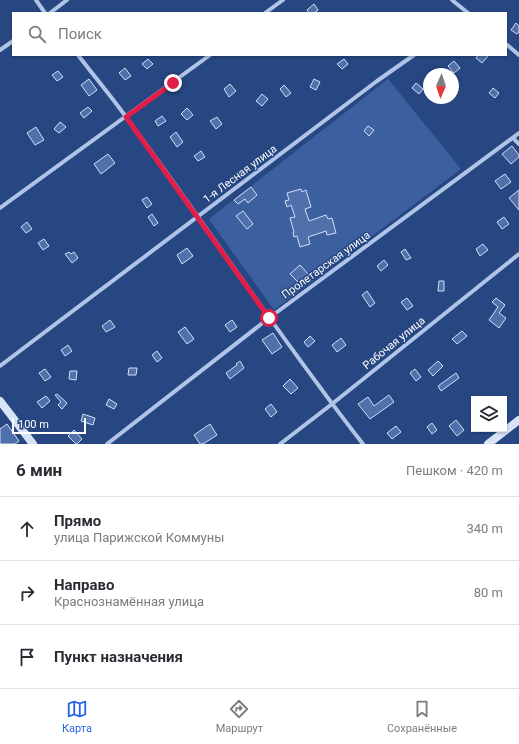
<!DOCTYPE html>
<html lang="ru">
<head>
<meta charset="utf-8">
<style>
	:root { --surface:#fff; --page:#f7f7f7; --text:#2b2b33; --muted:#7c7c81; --line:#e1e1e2; --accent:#2563eb }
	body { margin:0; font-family:Roboto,sans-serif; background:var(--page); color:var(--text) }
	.controls { position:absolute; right:12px; bottom:12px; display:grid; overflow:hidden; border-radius:0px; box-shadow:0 1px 3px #0004 }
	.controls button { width:36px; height:36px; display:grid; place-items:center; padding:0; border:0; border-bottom:1px solid var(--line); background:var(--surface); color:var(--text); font:20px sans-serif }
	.compass { position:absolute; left:423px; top:68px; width:36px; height:36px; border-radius:50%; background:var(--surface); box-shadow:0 1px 3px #0004; rotate:183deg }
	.scale { position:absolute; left:12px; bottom:10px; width:74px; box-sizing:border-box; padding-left:4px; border:2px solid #fff; border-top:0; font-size:11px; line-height:14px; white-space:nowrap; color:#fff; -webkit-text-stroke:3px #274782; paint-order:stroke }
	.stop { position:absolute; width:12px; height:12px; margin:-9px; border:3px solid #e11d48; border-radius:50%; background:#fff }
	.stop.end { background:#e11d48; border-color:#fff; box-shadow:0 1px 4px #0008 }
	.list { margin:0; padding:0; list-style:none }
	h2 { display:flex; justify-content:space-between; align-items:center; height:52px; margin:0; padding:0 16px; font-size:17px }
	h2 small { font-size:13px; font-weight:400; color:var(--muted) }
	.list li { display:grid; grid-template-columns:26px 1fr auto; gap:12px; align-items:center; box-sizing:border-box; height:64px; padding:0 16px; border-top:1px solid var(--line) }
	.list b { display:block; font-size:15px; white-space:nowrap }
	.list p { margin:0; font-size:13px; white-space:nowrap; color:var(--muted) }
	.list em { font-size:13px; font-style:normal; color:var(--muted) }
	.icon { flex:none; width:22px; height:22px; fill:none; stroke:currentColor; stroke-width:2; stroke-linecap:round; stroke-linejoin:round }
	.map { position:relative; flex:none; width:519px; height:444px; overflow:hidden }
	.search { position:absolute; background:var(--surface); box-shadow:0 1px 3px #0004; left:12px; right:12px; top:12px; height:44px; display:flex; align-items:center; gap:10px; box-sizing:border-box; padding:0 14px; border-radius:0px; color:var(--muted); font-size:15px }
	.sheet { height:244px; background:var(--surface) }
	nav { display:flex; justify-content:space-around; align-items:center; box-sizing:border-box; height:56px; border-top:1px solid var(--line); background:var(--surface); font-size:11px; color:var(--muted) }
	nav a { display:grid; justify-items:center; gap:2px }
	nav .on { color:var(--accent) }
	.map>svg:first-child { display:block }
	.green { fill:#3c609f }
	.building { fill:#4f70aa; stroke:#d2dff5 }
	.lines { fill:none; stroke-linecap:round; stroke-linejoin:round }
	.street { stroke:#afc4e6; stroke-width:4 }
	.secondary { stroke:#d9e3f6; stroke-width:8 }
	.route { stroke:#e11d48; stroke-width:5 }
	.labels { text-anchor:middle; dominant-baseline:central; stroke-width:3; stroke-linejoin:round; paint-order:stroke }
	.street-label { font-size:11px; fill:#fff; stroke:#274782 }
</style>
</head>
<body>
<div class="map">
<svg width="519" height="444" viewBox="0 0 519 444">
	<rect width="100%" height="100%" fill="#274782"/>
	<path class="green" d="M388,79L461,169L274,310L209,219Z"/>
	<path class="building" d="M314,4L318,10L314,13H309L307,10Z
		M516,23L519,26V32L517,34L511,30Z
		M478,55H489L482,63L476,58Z
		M148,59L153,64L147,69L142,64Z
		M344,59L348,64L342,69L337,64Z
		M454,61L460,68L454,73L448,66Z
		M125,68L131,76L125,80L119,73Z
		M58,71L63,77L57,81L52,75Z
		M89,79L97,90L89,96L81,85Z
		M314,79L320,82L316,90L310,87Z
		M416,83L423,89L419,94L412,88Z
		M230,84L236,91L229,97L224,89Z
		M284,85L291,93L286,97L280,89Z
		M493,88L499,93L495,98L489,93Z
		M262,94L268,99L262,106L256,101Z
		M88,107L92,111L84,118L80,113Z
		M187,108L193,115L187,120L181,114Z
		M162,116L166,121L158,126L155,121Z
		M217,117L222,124L216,129L210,121Z
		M60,122L66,127L59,133L54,129Z
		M368,126L374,130L369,136L364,131Z
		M36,127L44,140L35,145L27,133Z
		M176,132L183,142L177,147L170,137Z
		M512,146L519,155V157L511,164L502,154Z
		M201,151L205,157L198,161L194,156Z
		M108,154L115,163L101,174L94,164Z
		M505,174L511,182L501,189L495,181Z
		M251,187L257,195L248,203L245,199L238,204L234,200Z
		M301,189L302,192L306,190L311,207L305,209L309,221L326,215L328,219L332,218L336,233L327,235L326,231L308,237L310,244L300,247L297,236L294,237L293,232H294L290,218L295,217L291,205L287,207L285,201L289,200L287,193Z
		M519,190V210L509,198Z
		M147,197L152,204L147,208L142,200Z
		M243,211L253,224L247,229L236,216Z
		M152,214L158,223L154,226L148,217Z
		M504,217L509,224L502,229L497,222Z
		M27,222L32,229L26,233L21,227Z
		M44,239L49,246L43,250L38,243Z
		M483,244L488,250L480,256L476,249Z
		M187,248L193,256L182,264L177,255Z
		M405,249L411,258L406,260L401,252Z
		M69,252L71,254L74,252L78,258L72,263L65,254Z
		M384,260L388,265L381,271L377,266Z
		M300,265L309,275L299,283L290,274Z
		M439,281H444V291H438Z
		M367,291L375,303L370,307L362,295Z
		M407,298L413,306L407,310L401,302Z
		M496,298L505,305L499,313L506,318L499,328L489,320L498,307L492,302Z
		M110,320L115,327L106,332L102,326Z
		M232,320L237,327L230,332L225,325Z
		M185,327L194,339L187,344L178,332Z
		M462,331L467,336L457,344L452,339Z
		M273,333L282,347L272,354L262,340Z
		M310,336L315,341L308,347L304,342Z
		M341,338L346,345L337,352L332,345Z
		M68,345L72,351L65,356L61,350Z
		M157,351L162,358L157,362L152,355Z
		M240,361L244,368L230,379L226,373L237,365L236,364Z
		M438,361L443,366L433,376L428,370Z
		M129,368H137L136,375H128Z
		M45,369L51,377L45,381L39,373Z
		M415,369L421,377L416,381L410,373Z
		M70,371H77L76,380L69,379Z
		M456,373L459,378L441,391L438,386Z
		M290,379L298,388L291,394L283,386Z
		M57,394L67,403L62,409L58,405L61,402L55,395Z
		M389,395L394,402L370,419L358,404L368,397L374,406Z
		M46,396L50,401L42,408L37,402Z
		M109,399L117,404L114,409L106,405Z
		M271,404L277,412L271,417L265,409Z
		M83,414L95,418L93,425L81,421Z
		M456,420L464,430L457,436L449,426Z
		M432,423L437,430L432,434L427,427Z
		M7,424L19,441L15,444H0V429Z
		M210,424L217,435L203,444H200L194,435Z
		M396,426L401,432L392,439L387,433Z
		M74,430L82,439L77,444H76L68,436Z"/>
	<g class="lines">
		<path class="street" d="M36,0L45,13
			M452,0L468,13
			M50,13L67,0
			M265,13L283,0
			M506,44L519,55
			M0,50L13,41
			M78,55C94,76 111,96 126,117C206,225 280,338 363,444
			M513,138L519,144
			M0,208L210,55
			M0,366L377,81L414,55
			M107,444L269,318L519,133
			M280,444L332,404L519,254"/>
		<path class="secondary" d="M0,401L33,444
			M488,444L519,420"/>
	</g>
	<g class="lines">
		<path class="route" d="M173,83L126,117L269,318"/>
	</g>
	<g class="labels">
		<g class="street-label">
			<text transform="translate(240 174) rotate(-37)">1-я Лесная улица</text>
			<text transform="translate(326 265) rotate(-36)">Пролетарская улица</text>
			<text transform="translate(394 343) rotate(-39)">Рабочая улица</text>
		</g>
	</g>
</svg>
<div class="controls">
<button><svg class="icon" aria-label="layers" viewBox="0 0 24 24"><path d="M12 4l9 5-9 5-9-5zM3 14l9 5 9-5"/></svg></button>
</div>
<svg class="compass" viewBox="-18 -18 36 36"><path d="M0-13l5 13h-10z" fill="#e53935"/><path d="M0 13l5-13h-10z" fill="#7c7c81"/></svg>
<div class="scale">100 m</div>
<div class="stop" style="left:269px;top:318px"></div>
<div class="stop end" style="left:173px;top:83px"></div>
<div class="search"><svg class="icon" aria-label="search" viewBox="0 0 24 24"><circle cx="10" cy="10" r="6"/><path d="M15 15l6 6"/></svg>Поиск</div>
</div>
<section class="sheet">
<h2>6 мин<small>Пешком · 420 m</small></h2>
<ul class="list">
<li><svg class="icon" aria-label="ahead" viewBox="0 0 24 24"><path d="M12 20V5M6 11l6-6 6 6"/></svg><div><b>Прямо</b><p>улица Парижской Коммуны</p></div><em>340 m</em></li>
<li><svg class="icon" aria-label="right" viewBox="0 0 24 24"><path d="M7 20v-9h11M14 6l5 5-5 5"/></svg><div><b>Направо</b><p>Краснознамённая улица</p></div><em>80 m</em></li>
<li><svg class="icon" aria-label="arrive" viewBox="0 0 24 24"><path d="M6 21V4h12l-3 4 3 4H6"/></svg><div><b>Пункт назначения</b></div></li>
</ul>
</section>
<nav>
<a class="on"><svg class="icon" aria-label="map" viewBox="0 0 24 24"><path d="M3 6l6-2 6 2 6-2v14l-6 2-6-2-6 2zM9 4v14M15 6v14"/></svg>Карта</a>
<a><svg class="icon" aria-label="directions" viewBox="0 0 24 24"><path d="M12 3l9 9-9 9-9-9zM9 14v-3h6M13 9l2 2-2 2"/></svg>Маршрут</a>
<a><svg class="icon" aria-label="saved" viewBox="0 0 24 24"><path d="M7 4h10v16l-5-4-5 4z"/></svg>Сохранённые</a>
</nav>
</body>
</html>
